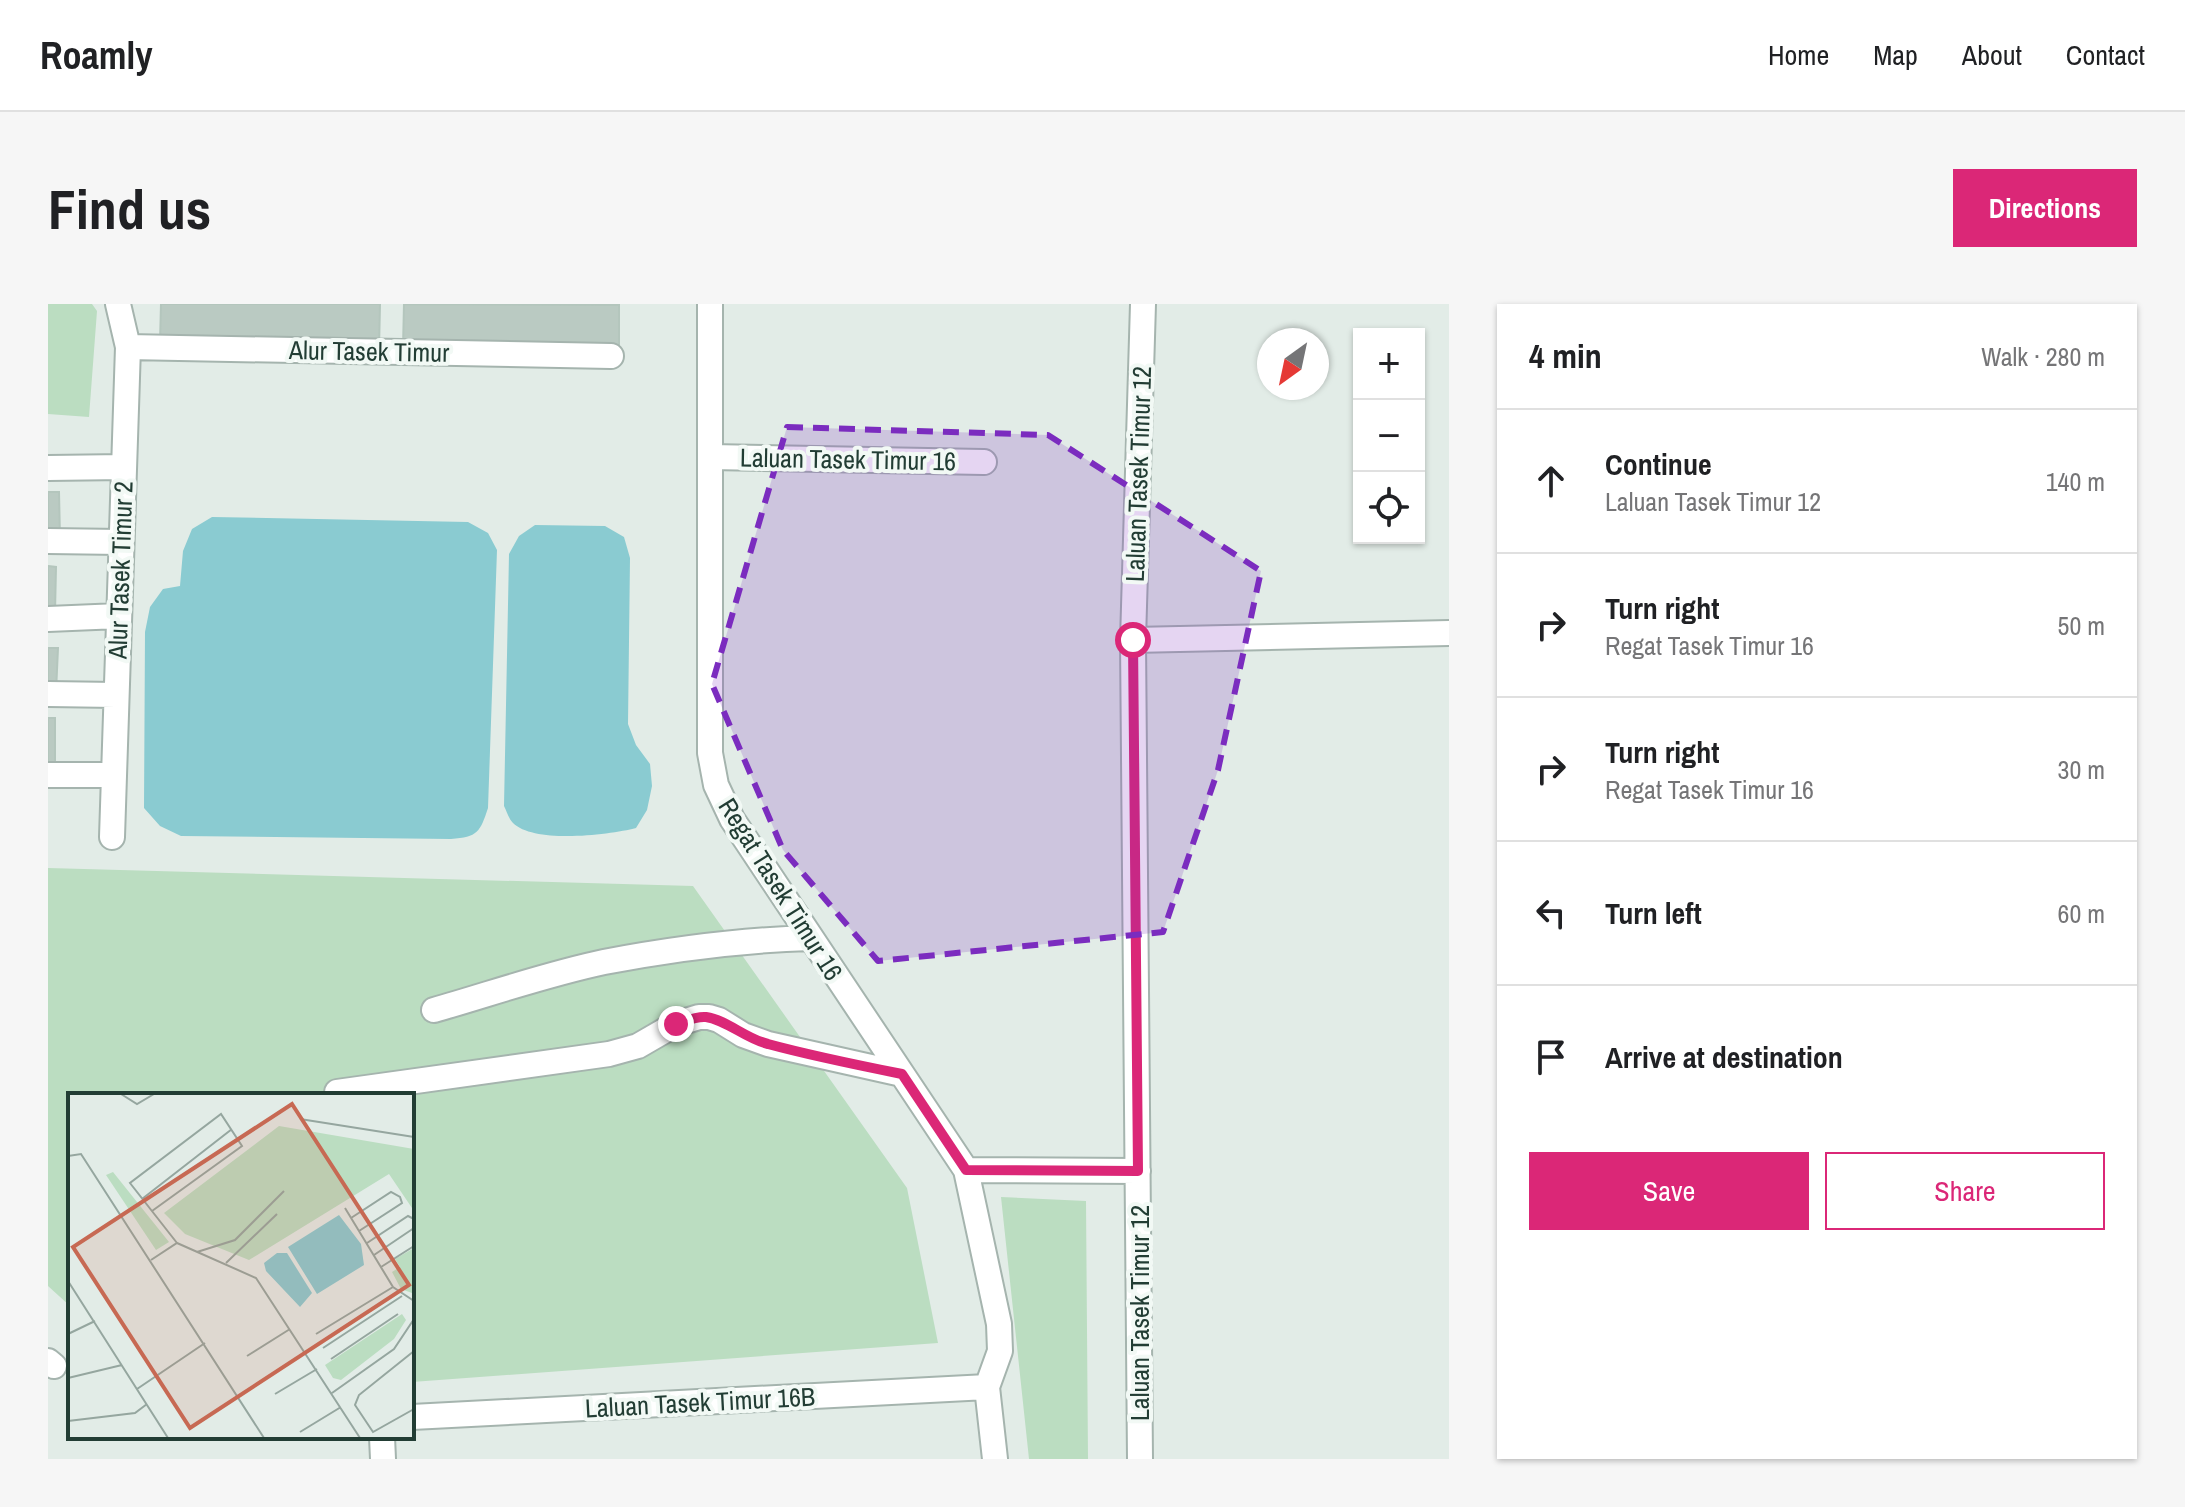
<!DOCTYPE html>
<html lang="en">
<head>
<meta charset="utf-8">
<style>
	:root { --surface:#fff; --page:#f6f6f6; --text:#202124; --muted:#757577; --line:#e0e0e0; --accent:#db2777 }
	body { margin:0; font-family:"Archivo Narrow",sans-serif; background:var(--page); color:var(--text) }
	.controls { position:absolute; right:24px; top:24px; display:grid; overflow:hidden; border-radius:0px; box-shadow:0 2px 6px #0004 }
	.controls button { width:72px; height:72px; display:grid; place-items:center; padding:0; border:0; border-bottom:2px solid var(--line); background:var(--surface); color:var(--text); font:40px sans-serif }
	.compass { position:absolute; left:1209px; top:24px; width:72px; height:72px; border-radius:50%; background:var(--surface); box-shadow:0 2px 6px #0004; rotate:213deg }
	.stop { position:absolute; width:24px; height:24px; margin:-18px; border:6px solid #db2777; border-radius:50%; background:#fff }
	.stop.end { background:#db2777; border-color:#fff; box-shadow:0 2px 8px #0008 }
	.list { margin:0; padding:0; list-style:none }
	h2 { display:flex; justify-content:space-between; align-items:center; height:104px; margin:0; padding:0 32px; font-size:34px }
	h2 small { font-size:26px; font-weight:400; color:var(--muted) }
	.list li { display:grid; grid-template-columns:52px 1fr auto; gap:24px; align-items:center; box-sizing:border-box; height:144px; padding:0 32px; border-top:2px solid var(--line) }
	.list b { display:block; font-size:30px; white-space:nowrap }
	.list p { margin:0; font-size:26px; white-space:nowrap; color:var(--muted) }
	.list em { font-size:26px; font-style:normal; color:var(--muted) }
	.actions { display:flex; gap:16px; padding:24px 32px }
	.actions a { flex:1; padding:18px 0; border:2px solid var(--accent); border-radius:0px; text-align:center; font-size:28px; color:var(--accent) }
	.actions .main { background:var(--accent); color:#fff }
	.icon { flex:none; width:44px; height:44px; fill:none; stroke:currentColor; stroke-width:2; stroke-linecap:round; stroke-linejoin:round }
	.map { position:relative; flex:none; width:1401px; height:1155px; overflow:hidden; border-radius:0px }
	header { display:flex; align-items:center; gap:48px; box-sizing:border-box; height:112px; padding:0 40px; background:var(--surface); border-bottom:2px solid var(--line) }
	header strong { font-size:38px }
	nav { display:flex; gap:44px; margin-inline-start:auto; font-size:28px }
	.intro { display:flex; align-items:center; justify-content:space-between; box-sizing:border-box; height:192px; padding:0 48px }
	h1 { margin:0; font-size:56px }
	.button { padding:20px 36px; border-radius:0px; background:var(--accent); color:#fff; font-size:28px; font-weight:700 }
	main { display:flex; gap:48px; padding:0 48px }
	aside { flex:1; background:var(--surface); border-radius:0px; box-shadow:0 2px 6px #0004 }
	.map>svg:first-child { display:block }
	.green { fill:#bbddc1 }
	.water { fill:#8acbd1 }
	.building { fill:#bacac2; stroke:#b4c6bd; stroke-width:2 }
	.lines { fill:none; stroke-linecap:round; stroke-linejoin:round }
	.minor-casing { stroke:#a5b4ae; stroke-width:28 }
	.minor { stroke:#fff; stroke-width:24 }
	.route { stroke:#db2777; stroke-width:10 }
	.marked { fill:#7b2cbf; fill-opacity:0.2; stroke:#7b2cbf; stroke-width:6; stroke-dasharray:16 10; stroke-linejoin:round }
	.labels { text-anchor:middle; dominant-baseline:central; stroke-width:8; stroke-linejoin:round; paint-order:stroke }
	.street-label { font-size:26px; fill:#223d34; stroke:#f2f9f5 }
	.inset-road { fill:none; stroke:#95a69f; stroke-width:2 }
	.view { fill:#c76953; fill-opacity:0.15; stroke:#c76953; stroke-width:4 }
	.inset-edge { fill:none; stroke:#223d34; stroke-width:4 }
</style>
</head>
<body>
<header>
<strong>Roamly</strong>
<nav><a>Home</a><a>Map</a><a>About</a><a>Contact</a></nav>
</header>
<div class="intro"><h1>Find us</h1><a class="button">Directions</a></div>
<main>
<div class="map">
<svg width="1401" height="1155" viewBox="0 0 1401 1155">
	<rect width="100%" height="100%" fill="#e2ece7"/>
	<path class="green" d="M0,0H44L49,7L41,113L0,110Z
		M0,564L645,582L859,884L890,1039L364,1078V791H22V1002L0,982Z
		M953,893L1038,897L1040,1155H981Z"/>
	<path class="water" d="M164,213L420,218L440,229L449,246L440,504C432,528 430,533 403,535L133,532L112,522L96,504L97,328L102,303L115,285L132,282L135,247L144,225Z
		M487,221L557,222L576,233L582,254L580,420L588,441L602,460L604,482L599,506L588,524C561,531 486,540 465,519C461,515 459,508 456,502L461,250L471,232Z"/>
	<path class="building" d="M113,0H332L331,45L112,39Z
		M356,0L571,1V47L355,44Z
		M0,188H11L12,235H0Z
		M0,262L8,263L7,309H0Z
		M0,344H10L8,388H0Z
		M0,414H7V461H0Z"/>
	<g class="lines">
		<defs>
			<path id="minor" d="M662,0V449L668,481L684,515L918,866L1090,867
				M80,43L563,52
				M663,153L936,158
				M0,164L76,163
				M0,237L73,238
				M0,315L71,312
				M1085,336L1401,329
				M0,390L68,391
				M0,471H66
				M64,533L80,43L70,0
				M386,706C442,690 499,670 556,658C624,645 693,636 762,634
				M289,788L561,750L590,742L628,720L651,713H661L671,716L695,731L720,740L854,770
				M918,866L951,1020L952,1047L939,1083L947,1155
				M0,1057L6,1062
				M364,1113L939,1083
				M334,1133L335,1155
				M1092,1155L1085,336L1095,0"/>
		</defs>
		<use href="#minor" class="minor-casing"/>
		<use href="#minor" class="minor"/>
	</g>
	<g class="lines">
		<path class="route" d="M628,720C638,717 648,712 658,713C679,716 698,735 720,740C764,752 809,761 854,770L918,866L1090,867L1085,336"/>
	</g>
	<path class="marked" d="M739,123L1000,131L1213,267L1170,466L1115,628L830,657L735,546L664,380Z"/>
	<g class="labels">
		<g class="street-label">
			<text transform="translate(321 47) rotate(1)">Alur Tasek Timur</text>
			<text transform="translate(800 155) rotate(1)">Laluan Tasek Timur 16</text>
			<text transform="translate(1090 170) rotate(-88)">Laluan Tasek Timur 12</text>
			<text transform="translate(72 266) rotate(-88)">Alur Tasek Timur 2</text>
			<text transform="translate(733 585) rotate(58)">Regat Tasek Timur 16</text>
			<text transform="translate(1091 1009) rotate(-90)">Laluan Tasek Timur 12</text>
			<text transform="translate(652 1098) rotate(-3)">Laluan Tasek Timur 16B</text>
		</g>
	</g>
	<g transform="translate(20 789)">
		<rect width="346" height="346" fill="#e2ece7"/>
		<path d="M211,33L346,56V118L321,81L181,167L117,141L96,120ZM45,79L101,149L88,157L38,82ZM346,155V199L344,200L333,196L324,179L332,174L327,166ZM334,221L338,227L326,246L273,287L265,285L257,272Z" fill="#bbddc1"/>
		<path d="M271,122L293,151L296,172L249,201L220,154ZM209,160H219L244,200L232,214L198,178L196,170Z" fill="#8acbd1"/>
		<path class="inset-road" d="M53,1L69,11L86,1M232,26L346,44M0,63L13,61L196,345M74,106L164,36M277,115L325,194L346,208M84,118L174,53L153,21L62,90L109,150M283,125L323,99L332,104L334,110L291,138M299,150L340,123L346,126M129,159L167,147L216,98M306,162L346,135M83,167L109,150L188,185L292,345M158,170L209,121M313,174L346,153M0,188L100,345M0,241L27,228M248,241L325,194M255,255L334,203M346,258L291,302L287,312L305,339L346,316M179,263L222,236M263,266L330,221M0,285L54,272M69,296L137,250M264,300L326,256L346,226M207,301L249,276M0,328L67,320L79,311M232,339L273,314"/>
		<path class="view" d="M224,11L341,192L122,335L5,154Z"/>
		<rect width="346" height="346" class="inset-edge"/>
	</g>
</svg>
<div class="controls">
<button>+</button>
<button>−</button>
<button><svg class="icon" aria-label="locate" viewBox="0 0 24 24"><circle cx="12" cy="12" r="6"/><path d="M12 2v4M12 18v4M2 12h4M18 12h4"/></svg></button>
</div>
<svg class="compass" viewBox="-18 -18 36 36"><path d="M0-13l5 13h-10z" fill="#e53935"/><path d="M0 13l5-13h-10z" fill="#757577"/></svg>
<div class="stop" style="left:1085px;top:336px"></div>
<div class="stop end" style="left:628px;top:720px"></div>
</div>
<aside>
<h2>4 min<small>Walk · 280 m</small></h2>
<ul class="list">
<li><svg class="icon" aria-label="ahead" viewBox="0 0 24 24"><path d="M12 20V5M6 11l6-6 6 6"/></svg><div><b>Continue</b><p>Laluan Tasek Timur 12</p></div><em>140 m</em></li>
<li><svg class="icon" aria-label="right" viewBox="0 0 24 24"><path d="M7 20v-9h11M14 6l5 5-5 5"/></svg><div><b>Turn right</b><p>Regat Tasek Timur 16</p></div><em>50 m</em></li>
<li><svg class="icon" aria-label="right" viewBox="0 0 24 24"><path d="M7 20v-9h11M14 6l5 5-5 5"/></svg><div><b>Turn right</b><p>Regat Tasek Timur 16</p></div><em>30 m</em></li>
<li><svg class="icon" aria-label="left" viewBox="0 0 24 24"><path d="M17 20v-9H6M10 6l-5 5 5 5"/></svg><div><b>Turn left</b></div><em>60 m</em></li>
<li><svg class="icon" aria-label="arrive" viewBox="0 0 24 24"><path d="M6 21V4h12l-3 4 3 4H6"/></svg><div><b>Arrive at destination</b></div></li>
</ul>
<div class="actions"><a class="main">Save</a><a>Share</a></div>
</aside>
</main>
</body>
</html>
